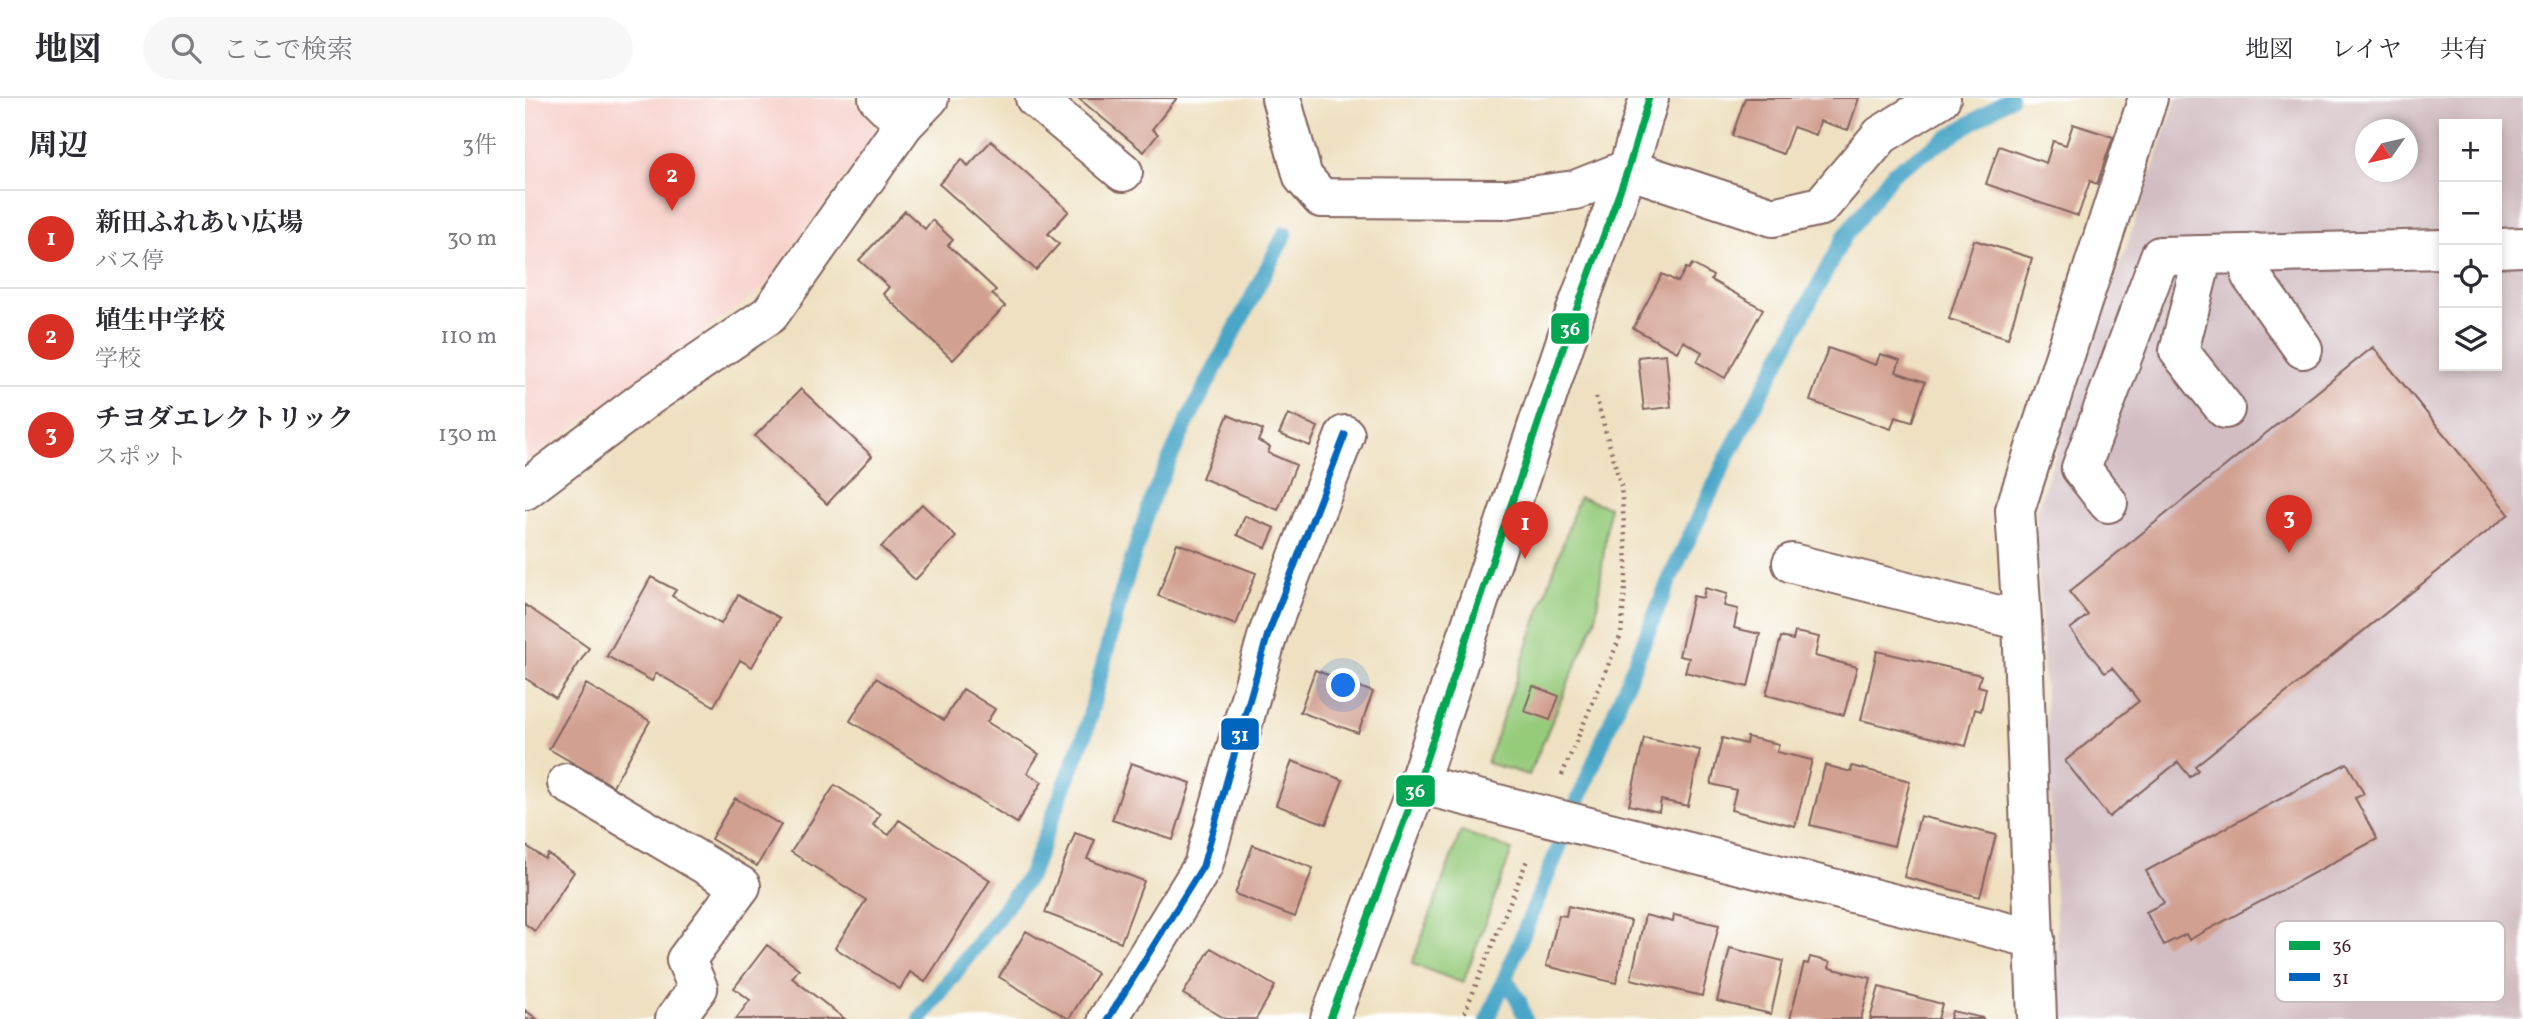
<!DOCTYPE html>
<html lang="ja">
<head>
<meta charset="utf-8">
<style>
	:root { --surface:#fff; --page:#f7f7f7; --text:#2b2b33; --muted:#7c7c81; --line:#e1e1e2; --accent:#d93025 }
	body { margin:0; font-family:Vollkorn,"Noto Serif JP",serif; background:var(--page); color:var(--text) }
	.controls { position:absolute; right:21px; top:21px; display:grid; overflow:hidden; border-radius:0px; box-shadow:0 4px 10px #0003 }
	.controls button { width:63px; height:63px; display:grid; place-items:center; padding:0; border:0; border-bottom:2px solid var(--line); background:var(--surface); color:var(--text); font:35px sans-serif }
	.compass { position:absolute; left:1830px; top:21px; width:63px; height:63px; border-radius:50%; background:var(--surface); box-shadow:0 4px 10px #0003; rotate:236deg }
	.you { position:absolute; left:819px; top:588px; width:24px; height:24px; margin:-18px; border:5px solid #fff; border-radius:50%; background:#1a73e8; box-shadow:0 0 0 10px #1a73e833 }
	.badge { display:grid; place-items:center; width:46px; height:46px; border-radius:50%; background:var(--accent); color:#fff; font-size:23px; font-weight:700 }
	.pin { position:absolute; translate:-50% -58px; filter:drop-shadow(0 2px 4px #0008) }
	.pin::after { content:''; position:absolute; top:37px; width:24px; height:21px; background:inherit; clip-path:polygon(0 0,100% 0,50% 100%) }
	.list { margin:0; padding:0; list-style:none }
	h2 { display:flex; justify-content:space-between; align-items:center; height:91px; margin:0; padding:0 28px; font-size:30px }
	h2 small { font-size:23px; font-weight:400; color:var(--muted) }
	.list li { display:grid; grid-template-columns:46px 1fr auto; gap:21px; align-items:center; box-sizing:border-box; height:98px; padding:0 28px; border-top:2px solid var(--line) }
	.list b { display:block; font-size:26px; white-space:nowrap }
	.list p { margin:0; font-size:23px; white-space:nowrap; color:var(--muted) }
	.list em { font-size:23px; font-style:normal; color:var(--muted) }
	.icon { flex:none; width:38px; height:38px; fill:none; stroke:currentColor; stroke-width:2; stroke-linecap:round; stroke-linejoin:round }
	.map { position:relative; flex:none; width:1998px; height:921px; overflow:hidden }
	header { display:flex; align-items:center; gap:42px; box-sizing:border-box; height:98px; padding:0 35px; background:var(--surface); border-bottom:2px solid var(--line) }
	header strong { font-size:33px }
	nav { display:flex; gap:38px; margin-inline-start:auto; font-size:24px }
	.search { width:490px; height:63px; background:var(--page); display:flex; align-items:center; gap:18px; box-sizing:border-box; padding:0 24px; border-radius:38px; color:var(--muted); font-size:26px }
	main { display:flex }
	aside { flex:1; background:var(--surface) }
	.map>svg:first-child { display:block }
	.built { fill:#f7d0cb }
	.industrial { fill:#d2bec2; fill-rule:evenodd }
	.green { fill:#96cb7c; stroke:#707554; stroke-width:2 }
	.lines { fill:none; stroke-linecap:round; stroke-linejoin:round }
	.stream { stroke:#48a6c7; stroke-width:16 }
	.building { fill:#d2a091 }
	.minor-casing { stroke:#83635f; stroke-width:42 }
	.path { stroke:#83635f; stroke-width:4.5; stroke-dasharray:2 5; stroke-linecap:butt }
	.minor { stroke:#fff; stroke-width:38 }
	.bus-1-casing { stroke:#fff; stroke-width:12 }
	.bus-2-casing { stroke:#fff; stroke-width:12 }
	.bus-1 { stroke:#00a651; stroke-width:7 }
	.bus-2 { stroke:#0065bd; stroke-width:7 }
	.key { fill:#fff; stroke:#c9bcbf; stroke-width:2 }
	.key-label { font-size:19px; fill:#4a1f2b }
	.line-badge { stroke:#fff; stroke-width:2.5 }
	.badge-label { font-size:19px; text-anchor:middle; font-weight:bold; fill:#fff }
</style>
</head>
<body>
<header>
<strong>地図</strong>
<div class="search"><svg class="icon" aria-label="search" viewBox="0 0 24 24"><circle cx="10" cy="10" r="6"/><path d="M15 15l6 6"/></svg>ここで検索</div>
<nav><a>地図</a><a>レイヤ</a><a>共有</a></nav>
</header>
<main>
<aside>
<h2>周辺<small>3件</small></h2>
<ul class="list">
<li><span class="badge">1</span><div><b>新田ふれあい広場</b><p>バス停</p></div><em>30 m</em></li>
<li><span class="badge">2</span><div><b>埴生中学校</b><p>学校</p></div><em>110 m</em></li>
<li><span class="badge">3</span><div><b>チヨダエレクトリック</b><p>スポット</p></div><em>130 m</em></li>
</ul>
</aside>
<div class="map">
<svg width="1998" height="921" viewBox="0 0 1998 921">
	<rect width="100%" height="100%" fill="#fff"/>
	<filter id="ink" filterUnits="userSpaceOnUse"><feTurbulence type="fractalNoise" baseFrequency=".0143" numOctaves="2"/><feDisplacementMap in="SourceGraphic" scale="14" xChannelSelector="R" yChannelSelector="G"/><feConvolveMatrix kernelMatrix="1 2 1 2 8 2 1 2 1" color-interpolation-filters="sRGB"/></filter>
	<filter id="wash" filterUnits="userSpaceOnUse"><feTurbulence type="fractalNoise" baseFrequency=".00686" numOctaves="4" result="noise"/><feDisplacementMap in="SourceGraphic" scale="28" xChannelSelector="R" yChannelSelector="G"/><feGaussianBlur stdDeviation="1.57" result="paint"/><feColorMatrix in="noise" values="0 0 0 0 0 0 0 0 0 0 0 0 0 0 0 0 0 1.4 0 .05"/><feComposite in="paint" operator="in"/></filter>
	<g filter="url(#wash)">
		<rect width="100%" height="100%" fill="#eee0c0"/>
		<path class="built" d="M0,0H324L344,18L351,36L238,190L0,365Z"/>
		<path class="industrial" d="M1652,0H1998V921H1536L1511,414ZM1919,26H1972V268H1919ZM1840,32H1882V74H1840Z"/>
		<path class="green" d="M1054,399L1084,409L1071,520L1004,677L962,665Z
			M936,733L987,752L938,885L887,866Z"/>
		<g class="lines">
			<path class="stream" d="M980,880L994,903L1000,921
				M395,921L505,777L560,636L597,494L627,400L662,324L760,136
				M963,921L1146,478L1203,358L1319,139L1368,75L1485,0"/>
		</g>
		<g id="blocks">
			<path class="building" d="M553,0H652L627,31L633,36L619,54Z
				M1220,0H1334L1323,32L1295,23L1291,37L1268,29L1258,56L1207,38Z
				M1548,26L1588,39L1572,86L1565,83L1553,118L1461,86L1474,48L1521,65L1528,43L1541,47Z
				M466,43L544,113L523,136L534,146L511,172L414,86L437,61L443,68Z
				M380,113L400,131L407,122L428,142L423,147L471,192L467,196L480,208L428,262L358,196L364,189L334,162Z
				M1449,142L1507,160L1483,240L1424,221Z
				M1167,166L1188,178L1186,182L1238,211L1200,280L1172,264L1177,254L1158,243L1152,254L1108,230L1137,176L1153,184L1161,170L1164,171Z
				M1848,249L1984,416L1670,668L1673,672L1665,679L1653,664L1584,719L1540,663L1614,603L1587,570L1580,575L1545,531L1563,517L1544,494Z
				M1303,250L1351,267L1355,256L1375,262L1371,274L1400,284L1387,324L1370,319L1366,331L1285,303Z
				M1141,256L1146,309L1119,312L1113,259Z
				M276,291L347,358L302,406L230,338Z
				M763,316L793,329L785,348L754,336Z
				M703,317L738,332L733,343L745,349L743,355L771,367L753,412L677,380Z
				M397,406L431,439L390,482L356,449Z
				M720,418L750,430L741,450L712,437Z
				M652,445L731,475L711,527L633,498Z
				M126,479L151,492L147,498L196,526L213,497L255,520L227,569L215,562L189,608L131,575L127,583L82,558Z
				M1180,490L1202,496L1199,508L1213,511L1209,530L1235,536L1223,589L1160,574L1164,560L1154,558L1168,498L1178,500Z
				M0,507L64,550L31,600L0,580Z
				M1270,534L1294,539L1290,558L1332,569L1319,617L1241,597L1256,539L1268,542Z
				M1352,553L1456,577L1453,588L1461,590L1456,613L1450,611L1441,648L1336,622Z
				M790,572L848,594L833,635L775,614Z
				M351,580L419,622L438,591L470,611L462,624L514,656L502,675L517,684L492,725L325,623Z
				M61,586L125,623L88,688L24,651Z
				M1008,588L1034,598L1025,622L999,613Z
				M1222,639L1254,646L1252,654L1287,662L1270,728L1206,712L1211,692L1186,686L1197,640L1221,646Z
				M1119,640L1175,652L1163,708L1136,702L1134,714L1104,707Z
				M767,663L818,682L801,726L751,707Z
				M606,665L666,685L648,742L587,722Z
				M1822,665L1839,696L1830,700L1852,741L1664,842L1661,836L1639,847L1621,814L1639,805L1621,773Z
				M1300,667L1326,674L1327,668L1385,683L1369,748L1285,727Z
				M310,687L355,716L348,727L364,737L374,722L465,782L400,884L385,874L375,891L310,850L341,802L266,754Z
				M210,700L256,727L232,768L186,741Z
				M1395,718L1471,737L1455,799L1379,779Z
				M550,735L570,742L562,761L619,783L596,844L520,815Z
				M0,747L20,761L23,756L49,774L10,833L0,826Z
				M728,747L788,770L770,819L710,796Z
				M1043,808L1106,823L1091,885L1021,868L1034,817L1041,818Z
				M1120,817L1148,824L1149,817L1194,827L1177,898L1106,881Z
				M501,833L572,875L544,921L474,879Z
				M242,847L274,871L267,880L320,921H211L225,902L209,890Z
				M686,850L750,888L731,921H701L658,896Z
				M1205,850L1258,863L1246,916L1192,903Z
				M1285,859L1305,864L1304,870L1346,880L1336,921H1265L1279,865L1283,866Z
				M1354,889L1417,906L1413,921H1345Z
				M0,912L12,921H0Z
				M1427,913L1458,920V921H1425Z"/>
		</g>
	</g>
	<g filter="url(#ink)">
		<use href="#blocks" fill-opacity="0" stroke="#83635f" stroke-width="2"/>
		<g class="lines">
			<defs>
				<path id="minor" d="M353,0L379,26
					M510,0L598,74
					M756,0L778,79L796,100L982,101L1050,92L1103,71L1248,119L1296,108L1356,37L1416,0
					M1972,150L1998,149
					M1730,155L1726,178L1778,251
					M1678,157L1654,253L1700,311
					M0,392L123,299L245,216L379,26L404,0
					M1583,405L1556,370L1635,158L1919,151
					M1267,465L1497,523
					M42,685L216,788L161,862L173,890L150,921
					M893,686L1510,841
					M583,921L678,768L743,536L820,337
					M805,921L893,686L1049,218L1103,71L1124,0
					M1512,921L1497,523L1490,412L1623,0"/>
			</defs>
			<use href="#minor" class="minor-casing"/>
			<path class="path" d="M1037,677L1096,537L1102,465L1096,388L1071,299
				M937,921L1003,760"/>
			<use href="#minor" class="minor"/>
			<defs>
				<path id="bus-1" d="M805,921L893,686L1049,218L1103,71L1124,0"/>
				<path id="bus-2" d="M583,921L678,768L743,536L820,337"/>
			</defs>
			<use href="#bus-1" class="bus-1-casing"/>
			<use href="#bus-2" class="bus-2-casing"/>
			<use href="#bus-1" class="bus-1"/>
			<use href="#bus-2" class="bus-2"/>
		</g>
	</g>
	<rect x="1750" y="823" width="230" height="81" rx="10" class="key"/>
	<rect x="1764" y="843" width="31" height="9" fill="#00a651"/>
	<rect x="1764" y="875" width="31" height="8" fill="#0065bd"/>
	<g class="key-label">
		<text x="1807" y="854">36</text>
		<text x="1807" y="886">31</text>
	</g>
	<g class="line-badge">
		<rect x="1025" y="214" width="40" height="33" rx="7" fill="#00a651"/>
		<rect x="695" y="619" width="40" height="34" rx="7" fill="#0065bd"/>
		<rect x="870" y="676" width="41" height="34" rx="7" fill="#00a651"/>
	</g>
	<g class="badge-label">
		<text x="1045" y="237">36</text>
		<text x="715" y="643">31</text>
		<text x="890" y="699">36</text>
	</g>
</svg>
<div class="controls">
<button>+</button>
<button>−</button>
<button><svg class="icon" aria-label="locate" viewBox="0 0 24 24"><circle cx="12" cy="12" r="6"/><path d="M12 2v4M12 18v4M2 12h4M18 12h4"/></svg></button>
<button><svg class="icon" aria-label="layers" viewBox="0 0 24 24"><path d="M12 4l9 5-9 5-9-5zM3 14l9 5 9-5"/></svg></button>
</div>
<svg class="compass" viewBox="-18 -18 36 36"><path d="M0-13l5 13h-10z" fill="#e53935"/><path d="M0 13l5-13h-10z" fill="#7c7c81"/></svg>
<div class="you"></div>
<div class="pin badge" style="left:1000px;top:461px">1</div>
<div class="pin badge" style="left:147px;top:113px">2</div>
<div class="pin badge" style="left:1764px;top:455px">3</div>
</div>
</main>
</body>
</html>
